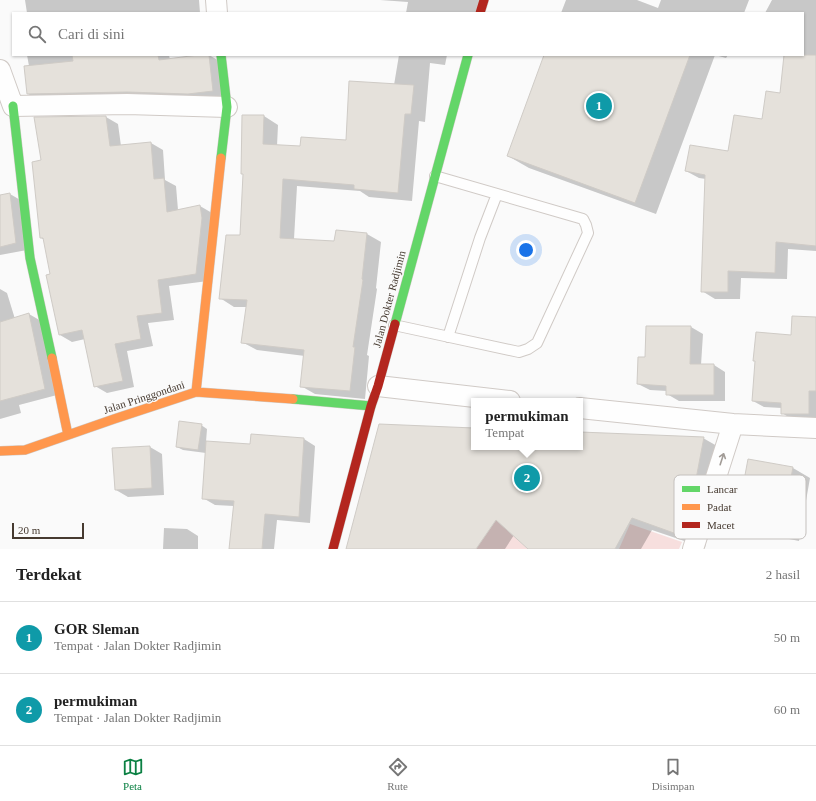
<!DOCTYPE html>
<html lang="id">
<head>
<meta charset="utf-8">
<style>
	:root { --surface:#fff; --page:#f2f2f2; --text:#222; --muted:#767676; --line:#e0e0e0; --accent:#0b8043 }
	body { margin:0; font-family:Georgia,serif; background:var(--page); color:var(--text) }
	.scale { position:absolute; left:12px; bottom:10px; width:72px; box-sizing:border-box; padding-left:4px; border:2px solid #463a30; border-top:0; font-size:11px; line-height:14px; white-space:nowrap; color:#463a30; -webkit-text-stroke:3px #fafafa; paint-order:stroke }
	.you { position:absolute; left:526px; top:250px; width:14px; height:14px; margin:-10px; border:3px solid #fff; border-radius:50%; background:#1a73e8; box-shadow:0 0 0 6px #1a73e833 }
	.badge { display:grid; place-items:center; width:26px; height:26px; border-radius:50%; background:var(--accent); color:#fff; font-size:13px; font-weight:700 }
	.pin { position:absolute; translate:-50% -50%; border:2px solid #fff; box-shadow:0 1px 4px #0006 }
	.popup { position:absolute; left:471px; top:398px; width:112px; height:52px; box-sizing:border-box; display:grid; place-content:center; border-radius:0px; background:var(--surface); filter:drop-shadow(0 1px 3px #0005); font-size:13px; white-space:nowrap; color:var(--muted) }
	.popup b { font-size:15px; color:var(--text) }
	.popup::after { content:''; position:absolute; left:50%; top:100%; margin-left:-8px; border:8px solid transparent; border-top-color:var(--surface) }
	.list { margin:0; padding:0; list-style:none }
	h2 { display:flex; justify-content:space-between; align-items:center; height:52px; margin:0; padding:0 16px; font-size:17px }
	h2 small { font-size:13px; font-weight:400; color:var(--muted) }
	.list li { display:grid; grid-template-columns:26px 1fr auto; gap:12px; align-items:center; box-sizing:border-box; height:72px; padding:0 16px; border-top:1px solid var(--line) }
	.list b { display:block; font-size:15px; white-space:nowrap }
	.list p { margin:0; font-size:13px; white-space:nowrap; color:var(--muted) }
	.list em { font-size:13px; font-style:normal; color:var(--muted) }
	.icon { flex:none; width:22px; height:22px; fill:none; stroke:currentColor; stroke-width:2; stroke-linecap:round; stroke-linejoin:round }
	.map { position:relative; flex:none; width:816px; height:549px; overflow:hidden }
	.search { position:absolute; background:var(--surface); box-shadow:0 1px 3px #0004; left:12px; right:12px; top:12px; height:44px; display:flex; align-items:center; gap:10px; box-sizing:border-box; padding:0 14px; border-radius:0px; color:var(--muted); font-size:15px }
	.sheet { height:196px; background:var(--surface) }
	nav { display:flex; justify-content:space-around; align-items:center; box-sizing:border-box; height:56px; border-top:1px solid var(--line); background:var(--surface); font-size:11px; color:var(--muted) }
	nav a { display:grid; justify-items:center; gap:2px }
	nav .on { color:var(--accent) }
	.map>svg:first-child { display:block }
	.green { fill:#f7dfde }
	.shadow { fill:#0003 }
	.building { fill:#e5e1db; stroke:#cfcbc6 }
	.lines { fill:none; stroke-linecap:round; stroke-linejoin:round }
	.lane-casing { stroke:#d0cac6; stroke-width:12 }
	.street-casing { stroke:#d0cac6; stroke-width:22 }
	.fast-casing { stroke:#d0cac6; stroke-width:10 }
	.slow-casing { stroke:#d0cac6; stroke-width:10 }
	.jam-casing { stroke:#d0cac6; stroke-width:10 }
	.lane { stroke:#fefefe; stroke-width:10 }
	.street { stroke:#fefefe; stroke-width:20 }
	.fast { stroke:#63d668; stroke-width:9 }
	.slow { stroke:#ff974d; stroke-width:9 }
	.jam { stroke:#b3261e; stroke-width:9 }
	.oneway { stroke:#a29c97 }
	.labels { text-anchor:middle; dominant-baseline:central; stroke-width:3; stroke-linejoin:round; paint-order:stroke }
	.street-label { font-size:11px; fill:#463a30; stroke:#fafafa }
	.key { fill:#fafafa; stroke:#c4c0bd; stroke-width:1 }
	.key-label { font-size:11px; fill:#463a30 }
</style>
</head>
<body>
<div class="map">
<svg width="816" height="549" viewBox="0 0 816 549">
	<rect width="100%" height="100%" fill="#fafafa"/>
	<path class="green" d="M496,520L528,549H476Z
		M630,524L682,542L679,549H619Z"/>
	<path class="shadow" d="M25,0H199L200,13H27Z
		M380,0H484L482,13H406L408,2Z
		M566,0H637L658,8L661,0H749L744,13H561Z
		M772,0H816V251L788,249L787,279L741,278L740,299H715L702,291L706,179L699,178L686,171L729,152L763,120L781,94L785,55H803V13H765Z
		M27,55H169L170,60L209,55L221,62L225,98L40,101L28,94L29,66Z
		M399,55H447L445,65L430,63L425,122L419,121L412,201L369,197L360,191L297,186L294,239L335,242L336,231L367,234L381,242L376,288L377,289L367,355L369,356L365,399L315,394L301,386L305,356L257,350L242,342L247,307H234L220,298L240,236L264,116L278,125L277,146L301,147L347,141L394,85Z
		M545,55H728L726,58L715,55L656,214L529,168L508,156Z
		M106,117L118,124L121,146L151,143L163,150L165,180L176,186L178,210L200,206L212,213L208,281L169,286L174,320L148,323L153,346L127,351L134,387L107,393L95,386L85,339L72,342L60,335L48,275H51L53,244L41,238L42,161L35,118Z
		M10,194L22,201L27,250L0,255V196Z
		M0,289L7,293L15,319L29,314L41,321L57,395L19,405L21,413L0,419Z
		M816,318V419L793,420L782,413V408L764,407L753,401L792,336Z
		M691,327L703,334L701,365H714L725,372V401H679L667,394V391L650,390L638,384L646,358Z
		M201,425L207,429L206,442L251,445L304,439L315,446L310,523L277,520L274,549H230L234,506L215,505L203,498L206,453L183,450L177,447Z
		M474,429V447H580V433L703,438L724,450L705,548L652,530L641,549H529L514,535L505,549H347Z
		M150,447L162,454L164,495L128,497L116,490Z
		M793,468L810,478L799,541L755,532L737,522Z
		M164,528L187,529L198,536V549H163Z"/>
	<path class="building" d="M72,55H158L159,60L198,55H209L213,91L188,94L127,92L27,94L24,66L73,61Z
		M544,55H690L635,203L507,156Z
		M784,55H816V246L776,242L775,273L728,271V292H701L705,175L685,171L690,145L728,151L734,115L762,119L766,91L780,93Z
		M349,81L414,85L411,114H405L398,193L354,189V185L283,179L280,238L334,241L336,230L367,233L362,279L363,280L353,347H355L350,391L300,387L304,350L241,343L247,300L219,299L226,235H240L243,174H241L242,115H264L263,144L300,146L301,137L346,140Z
		M106,116L110,146L151,142L154,179L164,178L167,212L200,205L202,218L196,274L158,280L162,313L137,316L141,339L115,344L123,381L94,387L82,330L59,335L46,275L50,274L43,238H40L32,162L41,160L34,117Z
		M10,193L16,243L0,247V195Z
		M29,313L45,389L0,401V322Z
		M792,316L816,317V391H809V414H781V403L752,401L755,361H753L756,332L791,335Z
		M646,326H691L690,364H714V395H666V386L637,384L638,357H645Z
		M179,421L202,424L198,450L176,447Z
		M379,424L474,428V447H580V432L704,437L685,537L632,518L615,549H528L496,520L476,549H346Z
		M251,434L304,438L299,517L265,514L262,549H229L234,501L202,499L206,441L250,444Z
		M150,446L152,488L115,490L112,448Z
		M748,459L793,467L781,531L736,523Z"/>
	<g class="lines">
		<defs>
			<path id="lane" d="M394,325L519,352L528,349L537,343L588,233L586,225L583,219L435,176
				M448,337L480,238L497,194"/>
			<path id="street" d="M216,0L217,13
				M0,70L13,106L127,104L227,107
				M378,386L510,401
				M580,408L733,424L816,428
				M693,549L733,424"/>
			<path id="fast" d="M221,55L227,107L221,158
				M13,106L30,258L52,358
				M395,324L468,55
				M293,399L371,406"/>
			<path id="slow" d="M52,358L68,435
				M196,392L221,158
				M0,451L25,450L114,419L196,392L293,399"/>
			<path id="jam" d="M480,13L484,0
				M333,549L371,406L378,386L395,324"/>
		</defs>
		<use href="#lane" class="lane-casing"/>
		<use href="#street" class="street-casing"/>
		<use href="#fast" class="fast-casing"/>
		<use href="#slow" class="slow-casing"/>
		<use href="#jam" class="jam-casing"/>
		<use href="#lane" class="lane"/>
		<use href="#street" class="street"/>
		<use href="#fast" class="fast"/>
		<use href="#slow" class="slow"/>
		<use href="#jam" class="jam"/>
	</g>
	<defs><path id="oneway-shaft" d="M-6 0H5M1.5-3L5.5 0L1.5 3" fill="none" stroke-width="1.6" stroke-linecap="round" stroke-linejoin="round"/></defs>
	<use class="oneway" href="#oneway-shaft" transform="translate(722 459) rotate(-72)"/>
	<g class="labels">
		<g class="street-label">
			<text transform="translate(389 299) rotate(-75)">Jalan Dokter Radjimin</text>
			<text transform="translate(144 397) rotate(-18)">Jalan Pringgondani</text>
		</g>
	</g>
	<rect x="674" y="475" width="132" height="64" rx="6" class="key"/>
	<rect x="682" y="486" width="18" height="6" fill="#63d668"/>
	<rect x="682" y="504" width="18" height="6" fill="#ff974d"/>
	<rect x="682" y="522" width="18" height="6" fill="#b3261e"/>
	<g class="key-label">
		<text x="707" y="493">Lancar</text>
		<text x="707" y="511">Padat</text>
		<text x="707" y="529">Macet</text>
	</g>
</svg>
<div class="scale">20 m</div>
<div class="you"></div>
<div class="pin badge" style="left:599px;top:106px;background:#0f9aa8">1</div>
<div class="pin badge" style="left:527px;top:478px;background:#0f9aa8">2</div>
<div class="popup"><b>permukiman</b>Tempat</div>
<div class="search"><svg class="icon" aria-label="search" viewBox="0 0 24 24"><circle cx="10" cy="10" r="6"/><path d="M15 15l6 6"/></svg>Cari di sini</div>
</div>
<section class="sheet">
<h2>Terdekat<small>2 hasil</small></h2>
<ul class="list">
<li><span class="badge" style="background:#0f9aa8">1</span><div><b>GOR Sleman</b><p>Tempat · Jalan Dokter Radjimin</p></div><em>50 m</em></li>
<li><span class="badge" style="background:#0f9aa8">2</span><div><b>permukiman</b><p>Tempat · Jalan Dokter Radjimin</p></div><em>60 m</em></li>
</ul>
</section>
<nav>
<a class="on"><svg class="icon" aria-label="map" viewBox="0 0 24 24"><path d="M3 6l6-2 6 2 6-2v14l-6 2-6-2-6 2zM9 4v14M15 6v14"/></svg>Peta</a>
<a><svg class="icon" aria-label="directions" viewBox="0 0 24 24"><path d="M12 3l9 9-9 9-9-9zM9 14v-3h6M13 9l2 2-2 2"/></svg>Rute</a>
<a><svg class="icon" aria-label="saved" viewBox="0 0 24 24"><path d="M7 4h10v16l-5-4-5 4z"/></svg>Disimpan</a>
</nav>
</body>
</html>
